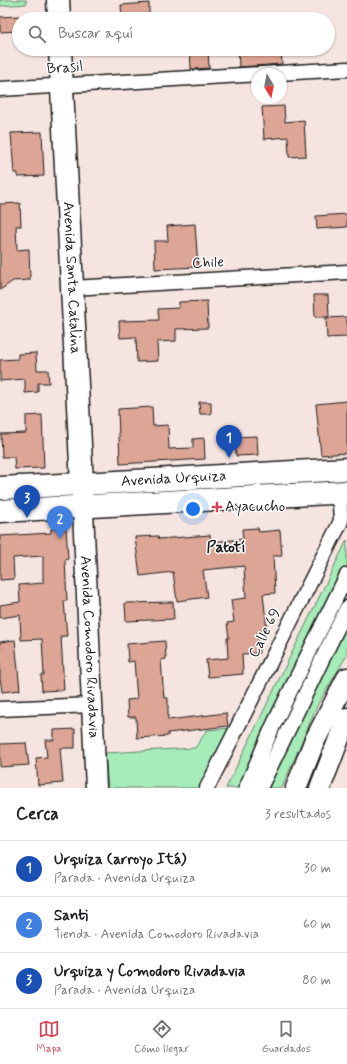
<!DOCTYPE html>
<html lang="es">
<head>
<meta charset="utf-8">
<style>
	:root { --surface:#fff; --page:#f2f2f2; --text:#202124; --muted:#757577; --line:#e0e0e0; --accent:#d1495b }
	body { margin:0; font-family:Mynerve,sans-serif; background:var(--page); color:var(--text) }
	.compass { position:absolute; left:251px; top:68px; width:36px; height:36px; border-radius:50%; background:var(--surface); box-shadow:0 1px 3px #0004; rotate:170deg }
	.you { position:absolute; left:193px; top:509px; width:14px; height:14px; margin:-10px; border:3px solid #fff; border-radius:50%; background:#1a73e8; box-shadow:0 0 0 6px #1a73e833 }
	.badge { display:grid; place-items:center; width:26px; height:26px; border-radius:50%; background:var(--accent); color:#fff; font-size:13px; font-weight:700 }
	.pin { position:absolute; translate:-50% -33px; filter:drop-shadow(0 1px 2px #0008) }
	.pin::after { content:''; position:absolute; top:21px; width:14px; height:12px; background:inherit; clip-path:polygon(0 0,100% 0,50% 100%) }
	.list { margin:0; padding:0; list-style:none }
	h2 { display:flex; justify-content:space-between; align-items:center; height:52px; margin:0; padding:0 16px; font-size:17px }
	h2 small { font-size:13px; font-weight:400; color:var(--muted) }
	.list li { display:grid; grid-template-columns:26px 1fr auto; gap:12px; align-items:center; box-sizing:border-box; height:56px; padding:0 16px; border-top:1px solid var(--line) }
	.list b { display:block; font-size:15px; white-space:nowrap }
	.list p { margin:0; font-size:13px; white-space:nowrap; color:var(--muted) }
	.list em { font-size:13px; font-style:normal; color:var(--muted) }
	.icon { flex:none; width:22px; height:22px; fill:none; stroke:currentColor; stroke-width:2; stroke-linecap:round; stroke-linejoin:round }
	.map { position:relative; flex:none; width:347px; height:788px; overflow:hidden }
	.search { position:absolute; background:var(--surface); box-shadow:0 1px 3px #0004; left:12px; right:12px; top:12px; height:44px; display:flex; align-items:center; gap:10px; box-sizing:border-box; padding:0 14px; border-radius:22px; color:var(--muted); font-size:15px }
	.sheet { height:220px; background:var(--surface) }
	nav { display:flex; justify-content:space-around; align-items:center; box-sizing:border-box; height:56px; border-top:1px solid var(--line); background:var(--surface); font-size:11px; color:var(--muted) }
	nav a { display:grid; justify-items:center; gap:2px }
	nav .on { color:var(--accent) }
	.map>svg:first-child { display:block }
	.green { fill:#a6ecb9; stroke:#61846a }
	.building { fill:#dda595; stroke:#1c1c1c }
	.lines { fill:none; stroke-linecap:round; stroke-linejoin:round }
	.street-casing { stroke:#1c1c1c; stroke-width:17 }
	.secondary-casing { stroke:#1c1c1c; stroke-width:23 }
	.primary-casing { stroke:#1c1c1c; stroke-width:25 }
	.street { stroke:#fff; stroke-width:14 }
	.secondary { stroke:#fff; stroke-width:20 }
	.primary { stroke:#fff; stroke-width:22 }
	.poi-dot { fill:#d1495b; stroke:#fff; stroke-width:1.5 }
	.labels { text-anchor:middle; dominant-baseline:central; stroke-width:3; stroke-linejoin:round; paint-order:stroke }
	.street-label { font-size:15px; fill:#1c1c1c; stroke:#fff }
	.poi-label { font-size:15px; fill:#1c1c1c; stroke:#fff; text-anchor:start }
	.neighbourhood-label { font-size:16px; font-weight:bold; fill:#1c1c1c; stroke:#fff }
</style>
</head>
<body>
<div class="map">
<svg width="347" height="788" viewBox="0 0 347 788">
	<rect width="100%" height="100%" fill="#f5e4df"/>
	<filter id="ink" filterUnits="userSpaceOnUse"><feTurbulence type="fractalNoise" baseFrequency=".025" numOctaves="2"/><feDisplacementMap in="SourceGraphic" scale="8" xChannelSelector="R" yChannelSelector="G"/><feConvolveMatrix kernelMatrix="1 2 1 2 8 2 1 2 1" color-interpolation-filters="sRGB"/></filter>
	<g filter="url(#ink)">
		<path class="green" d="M0,0H26V4L0,6Z
			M347,540V655L317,706L282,788H226Z
			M347,691V703L323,755L311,788H307L319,753Z
			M232,728L199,788H108L105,753L195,748L207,730Z"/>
		<path class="building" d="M149,3V19H122L121,5Z
			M19,16V31L0,32V17Z
			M190,49H208L209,68L191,69Z
			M238,49H281L282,64L239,67Z
			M284,106L285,122L304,120L306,156L289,157L288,137L264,139L262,107Z
			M42,132L44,176L18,177V173H14L11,133Z
			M20,203L21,226H16L17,250L29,249L30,280L13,281L0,290V204Z
			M347,214V227L317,229L316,216Z
			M195,224L198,267L155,269L154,241H168L167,226Z
			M314,295H328L329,317H315Z
			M207,301L208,328L176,329V341L157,342L158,361L137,362L136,337L120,338L119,321L159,320L158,309L179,308V302Z
			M347,317V337L327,338L326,318Z
			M36,353L37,370H48L49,383H38V392L25,393V379L0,381V360L18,359V354Z
			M347,401V453L321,455L316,404Z
			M199,402H211V414H200Z
			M152,407L153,426L168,425L169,449L193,448V439L204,438L205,459L120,464L118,409Z
			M42,415L44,468L15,469L14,457H2L1,434L26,433V416Z
			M257,436L258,455L236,456L235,437Z
			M66,528L68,559L65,560L67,601H64L67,636H61L64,690L42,691L41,675H44L42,639L21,640L20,615L0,618V605L20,602L19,585L43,583V556L13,558L14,579L0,580V536L51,533V529Z
			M258,528L259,532L280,530L282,556H273L275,593L263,594L267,630L257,632L259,653L242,654L243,674L208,677L206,660L228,658L227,638H229L227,623L234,622L231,600L246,598L244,566L203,570L207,597L177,601L173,572L140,576L135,537L158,536L159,539L210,535L211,542L243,539L242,529Z
			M173,602L174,619L126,621L125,603Z
			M15,640L20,690L2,692L0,678V642Z
			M165,641L166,659L161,660L164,698H168V720L226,713L228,726L168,733V736L137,738L136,717H128L127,700L137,699L134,661L128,662L127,644Z
			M75,729V748H60L63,783L38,785L36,758L47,757L45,740H54V730Z
			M26,743L29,765L0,767V744Z"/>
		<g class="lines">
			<defs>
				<path id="street" d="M0,89L347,69
					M72,288L347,272
					M0,709L92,705
					M207,788L341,521L340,504L333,493
					M246,788L273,726L347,575
					M260,788L347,608"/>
				<g id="secondary">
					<path id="s1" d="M82,490L96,788"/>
					<path d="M296,788L314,742L347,678"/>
					<path d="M320,788L347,718"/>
				</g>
				<g id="primary">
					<path d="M58,0L59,19"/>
					<path id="s2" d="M60,49L82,484"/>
					<path id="s3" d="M0,488L82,484L347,469"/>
					<path d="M0,511L347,492"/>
				</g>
			</defs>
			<use href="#street" class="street-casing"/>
			<use href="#secondary" class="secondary-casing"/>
			<use href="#primary" class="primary-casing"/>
			<use href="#street" class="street"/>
			<use href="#secondary" class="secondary"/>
			<use href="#primary" class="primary"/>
		</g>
	</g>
	<path class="poi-dot" d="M215 501h4v4h4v4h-4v4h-4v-4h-4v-4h4z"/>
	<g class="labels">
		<g class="street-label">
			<text transform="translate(65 68) rotate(-4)">Brasil</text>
			<text transform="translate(208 263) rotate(-3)">Chile</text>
			<text stroke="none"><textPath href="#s2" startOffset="229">Avenida Santa Catalina</textPath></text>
			<text stroke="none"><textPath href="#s3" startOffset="174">Avenida Urquiza</textPath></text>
			<text transform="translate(265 633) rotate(-63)">Calle 69</text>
			<text stroke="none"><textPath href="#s1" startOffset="157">Avenida Comodoro Rivadavia</textPath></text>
		</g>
		<g class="poi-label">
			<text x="225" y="507">Ayacucho</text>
		</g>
		<g class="neighbourhood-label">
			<text x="226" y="547">Patotí</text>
		</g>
	</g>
</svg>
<svg class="compass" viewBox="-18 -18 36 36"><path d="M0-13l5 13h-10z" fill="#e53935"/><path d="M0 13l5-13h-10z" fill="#757577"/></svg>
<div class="you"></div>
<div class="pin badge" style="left:229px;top:458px;background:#1a4fb4">1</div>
<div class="pin badge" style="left:60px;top:539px;background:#3f7fe0">2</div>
<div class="pin badge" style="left:27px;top:518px;background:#1a4fb4">3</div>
<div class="search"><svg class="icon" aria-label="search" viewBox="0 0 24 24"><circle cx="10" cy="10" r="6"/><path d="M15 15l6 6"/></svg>Buscar aquí</div>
</div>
<section class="sheet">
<h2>Cerca<small>3 resultados</small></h2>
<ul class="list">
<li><span class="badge" style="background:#1a4fb4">1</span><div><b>Urquiza (arroyo Itá)</b><p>Parada · Avenida Urquiza</p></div><em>30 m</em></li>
<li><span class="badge" style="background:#3f7fe0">2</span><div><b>Santi</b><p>Tienda · Avenida Comodoro Rivadavia</p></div><em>60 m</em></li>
<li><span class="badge" style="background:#1a4fb4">3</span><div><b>Urquiza y Comodoro Rivadavia</b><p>Parada · Avenida Urquiza</p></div><em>80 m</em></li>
</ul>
</section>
<nav>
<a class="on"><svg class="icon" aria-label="map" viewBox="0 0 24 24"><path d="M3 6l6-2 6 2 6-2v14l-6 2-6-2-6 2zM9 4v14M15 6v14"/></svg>Mapa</a>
<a><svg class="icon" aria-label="directions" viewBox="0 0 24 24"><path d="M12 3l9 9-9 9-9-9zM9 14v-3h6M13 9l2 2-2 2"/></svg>Cómo llegar</a>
<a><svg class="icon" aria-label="saved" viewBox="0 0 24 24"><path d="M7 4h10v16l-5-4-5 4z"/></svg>Guardados</a>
</nav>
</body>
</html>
